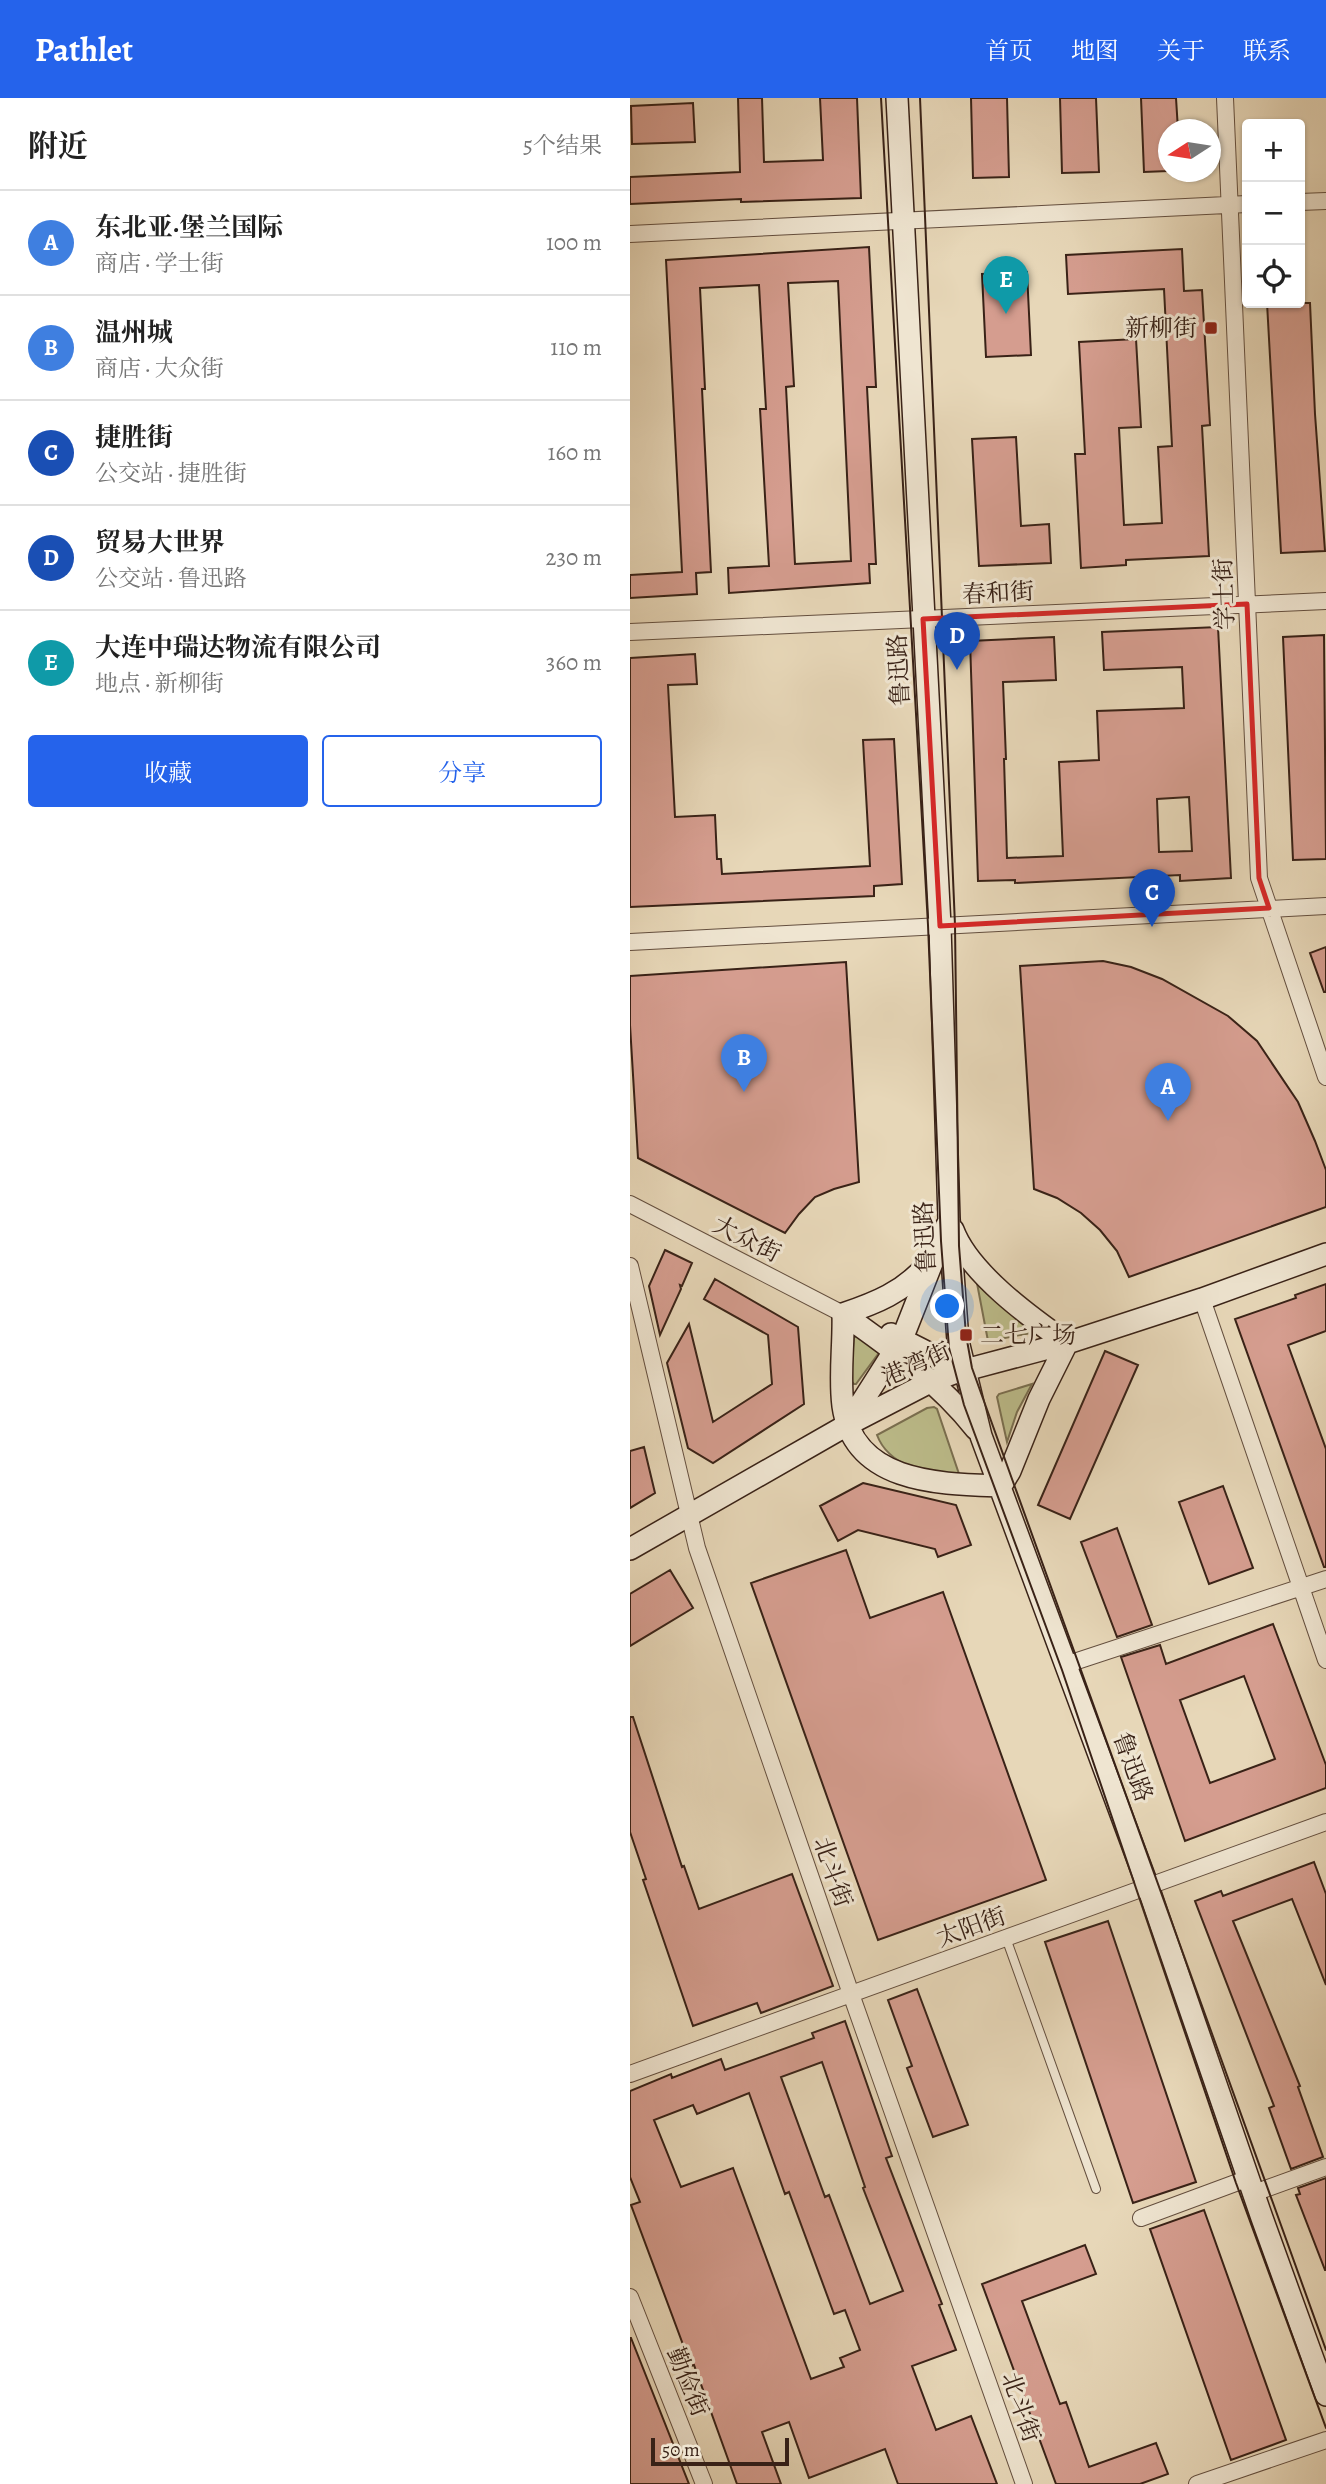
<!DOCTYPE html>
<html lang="zh">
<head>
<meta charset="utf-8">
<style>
	:root { --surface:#fff; --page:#f2f2f2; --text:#222; --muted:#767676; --line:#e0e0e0; --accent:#2563eb }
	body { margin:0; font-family:Alegreya,"Noto Serif SC",serif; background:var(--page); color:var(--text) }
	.controls { position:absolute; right:21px; top:21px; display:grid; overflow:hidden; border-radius:7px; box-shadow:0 2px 5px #0004 }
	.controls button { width:63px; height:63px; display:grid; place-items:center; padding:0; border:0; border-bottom:2px solid var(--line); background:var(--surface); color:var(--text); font:35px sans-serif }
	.compass { position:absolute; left:528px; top:21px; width:63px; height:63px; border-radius:50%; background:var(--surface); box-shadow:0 2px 5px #0004; rotate:258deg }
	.scale { position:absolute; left:21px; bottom:18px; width:138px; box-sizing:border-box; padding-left:7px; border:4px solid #392217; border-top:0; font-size:19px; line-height:24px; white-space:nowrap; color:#392217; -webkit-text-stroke:5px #efe5d1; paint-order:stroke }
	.you { position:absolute; left:318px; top:1209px; width:24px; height:24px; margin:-18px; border:5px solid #fff; border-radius:50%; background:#1a73e8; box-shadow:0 0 0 10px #1a73e833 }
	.badge { display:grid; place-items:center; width:46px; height:46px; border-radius:50%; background:var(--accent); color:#fff; font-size:23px; font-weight:700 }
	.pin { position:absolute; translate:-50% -58px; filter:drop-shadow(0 2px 4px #0008) }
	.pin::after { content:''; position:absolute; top:37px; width:24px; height:21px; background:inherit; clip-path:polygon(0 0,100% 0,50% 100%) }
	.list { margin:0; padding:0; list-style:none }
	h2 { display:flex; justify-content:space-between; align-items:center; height:91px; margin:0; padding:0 28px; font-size:30px }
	h2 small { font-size:23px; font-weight:400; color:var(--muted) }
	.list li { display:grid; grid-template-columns:46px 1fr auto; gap:21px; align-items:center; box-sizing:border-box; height:105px; padding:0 28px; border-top:2px solid var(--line) }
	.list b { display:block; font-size:26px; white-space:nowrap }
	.list p { margin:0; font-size:23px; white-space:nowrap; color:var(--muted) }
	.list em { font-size:23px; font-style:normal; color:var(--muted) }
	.actions { display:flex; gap:14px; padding:21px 28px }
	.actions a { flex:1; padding:16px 0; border:2px solid var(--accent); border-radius:7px; text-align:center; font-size:24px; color:var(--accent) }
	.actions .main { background:var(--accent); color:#fff }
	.icon { flex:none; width:38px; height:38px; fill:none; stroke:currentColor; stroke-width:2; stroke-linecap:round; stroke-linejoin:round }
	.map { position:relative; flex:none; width:696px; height:2386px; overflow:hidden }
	header { display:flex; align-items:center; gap:42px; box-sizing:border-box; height:98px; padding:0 35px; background:var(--accent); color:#fff }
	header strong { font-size:33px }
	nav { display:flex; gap:38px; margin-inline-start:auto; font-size:24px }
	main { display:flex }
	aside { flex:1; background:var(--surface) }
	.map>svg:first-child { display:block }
	.green { fill:#bcbc8a; stroke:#7a6f50; stroke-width:2 }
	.building { fill:#d59d8f; stroke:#392217; stroke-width:2; fill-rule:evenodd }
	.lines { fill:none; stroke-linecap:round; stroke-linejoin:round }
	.lane-casing { stroke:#644f3f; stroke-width:10 }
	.street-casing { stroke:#644f3f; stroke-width:18 }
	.secondary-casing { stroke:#392217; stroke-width:24 }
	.lane { stroke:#efe5d1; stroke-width:8 }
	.street { stroke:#efe5d1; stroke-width:16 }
	.secondary { stroke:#efe5d1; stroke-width:21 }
	.tram { stroke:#392217; stroke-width:2 }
	.marked { fill:none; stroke:#d62828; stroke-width:5; stroke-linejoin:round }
	.poi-dot { fill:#8f2418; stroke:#efe5d1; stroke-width:2.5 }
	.labels { text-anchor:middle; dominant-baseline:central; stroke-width:6; stroke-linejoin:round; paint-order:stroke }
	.poi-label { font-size:24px; fill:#392217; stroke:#efe5d1; text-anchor:end }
	.street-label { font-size:24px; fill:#392217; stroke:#efe5d1 }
</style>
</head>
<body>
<header>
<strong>Pathlet</strong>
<nav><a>首页</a><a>地图</a><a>关于</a><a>联系</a></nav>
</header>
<main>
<aside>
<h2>附近<small>5个结果</small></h2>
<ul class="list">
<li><span class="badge" style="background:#3f7fe0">A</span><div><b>东北亚·堡兰国际</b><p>商店 · 学士街</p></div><em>100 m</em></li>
<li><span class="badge" style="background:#3f7fe0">B</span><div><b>温州城</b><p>商店 · 大众街</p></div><em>110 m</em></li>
<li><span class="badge" style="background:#1a4fb4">C</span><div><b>捷胜街</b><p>公交站 · 捷胜街</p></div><em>160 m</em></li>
<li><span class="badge" style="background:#1a4fb4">D</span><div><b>贸易大世界</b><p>公交站 · 鲁迅路</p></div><em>230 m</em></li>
<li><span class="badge" style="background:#0f9aa8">E</span><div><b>大连中瑞达物流有限公司</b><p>地点 · 新柳街</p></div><em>360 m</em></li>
</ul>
<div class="actions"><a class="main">收藏</a><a>分享</a></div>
</aside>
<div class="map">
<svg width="696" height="2386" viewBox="0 0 696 2386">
	<rect width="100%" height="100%" fill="#e7d7b8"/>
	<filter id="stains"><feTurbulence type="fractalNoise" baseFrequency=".00286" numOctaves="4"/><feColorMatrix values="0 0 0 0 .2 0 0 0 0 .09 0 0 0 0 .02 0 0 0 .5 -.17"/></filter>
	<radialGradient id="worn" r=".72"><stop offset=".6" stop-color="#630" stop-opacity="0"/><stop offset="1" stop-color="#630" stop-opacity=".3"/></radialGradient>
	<path class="green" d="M346,1180L403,1232L401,1235L358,1243Z
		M229,1238L251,1252L226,1286H224L220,1282L224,1239Z
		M402,1286L387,1314L377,1344L367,1299L369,1296Z
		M304,1309L307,1311L329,1376C300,1380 258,1367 247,1337L297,1310Z"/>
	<path class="building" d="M108,0H132L134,64L193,62L190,0H227L231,100L111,104V101L0,106V79L110,74Z
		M341,0H377L379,79L343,80Z
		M430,0H466L469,74L432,75Z
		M511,0H546L548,32H538V73L514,74Z
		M63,5L65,44L2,46L1,8Z
		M239,149L246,289H237L246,466H239L240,485L99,495L98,470L139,468L130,311H136L129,187L70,190L75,291H72L81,474L66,475L67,496L0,500V477L52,474L36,162ZM208,183L221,463L165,466L156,289L164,288L158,185Z
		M552,151L554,193L572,192L580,327L572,328L579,458L496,462V467L451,470L445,356H455L449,244L506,241L511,329L489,330L494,427L532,425L528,349L542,348L534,191L438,196L436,157Z
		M397,174L401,257L356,259L352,176Z
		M637,205H680L685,316L695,453L651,455Z
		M386,339L391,428L419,426L421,465L349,468L342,341Z
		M588,529L601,780L550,783V777L385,785V782L348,783L340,543L424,539L426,582L373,584L376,661H374L377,760L433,758L429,664L469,662L467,613L554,610L552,569L474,572L472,534ZM559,699L562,753L529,754L527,701Z
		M694,537L696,761L663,762L653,539Z
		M65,556L67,586L38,587L45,719L85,717L87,761H91L92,776L240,768L233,642L264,641L272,786L244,788V798L0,809V560Z
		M696,849V894H694L680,855Z
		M473,863L501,869L532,881L598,918L627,943L668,1004L685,1043L696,1072V1109L499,1179L487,1153L470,1132L451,1115L427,1100L404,1091L390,868Z
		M216,864L229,1084L204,1091L185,1099L169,1116L155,1135L8,1060L0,927V878Z
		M35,1152L62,1165L52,1188L50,1187L51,1191L30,1237L19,1188Z
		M85,1181L168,1229L174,1306L83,1365L58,1350L37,1265L59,1226L83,1324L142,1286L138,1237L74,1201Z
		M696,1186V1233L658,1247L696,1351V1469H694L605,1221L666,1200L665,1197Z
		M475,1253L508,1267L440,1421L408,1407Z
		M14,1349L25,1395L0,1410V1353Z
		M233,1385L326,1407L341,1447L308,1459L305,1451L228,1432L208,1443L190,1408Z
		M593,1388L623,1470L579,1486L549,1404Z
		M487,1430L522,1527L487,1539L451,1444Z
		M216,1452L240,1520L313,1494L416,1782L248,1842L121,1485Z
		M40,1472L63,1510L0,1548V1496Z
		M643,1526L696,1667V1690L555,1743L491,1559L530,1547L536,1566ZM614,1578L645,1661L580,1685L550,1602Z
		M0,1619H3L52,1769L54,1768L69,1811L162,1776L203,1888L131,1915L127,1905L63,1928L13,1782L16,1781L0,1734Z
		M684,1764L696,1796V1887L662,1801L603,1823L670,1988L668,1989L693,2059L661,2071L639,2010L644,2008L565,1803L591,1793L593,1798Z
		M478,1823L566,2084L503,2105L415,1844Z
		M287,1891L338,2027L303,2039L277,1970L282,1968L258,1902Z
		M215,1923L262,2058L256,2060L312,2206L309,2207L326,2252L282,2268L306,2332L341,2318L367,2386H268L255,2351L179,2380L159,2324L132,2334L151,2386H107L64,2267L61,2268L1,2107L10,2104L0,2079V1993L41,1976L42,1980L91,1961L95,1972L184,1940L182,1935ZM192,1964L235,2089L233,2090L273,2193L240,2206L199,2097L195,2099L151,1979ZM119,1995L155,2096L159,2094L204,2216L215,2212L230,2252L210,2260L214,2269L181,2281L103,2070L51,2089L24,2022L63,2007L67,2016Z
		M696,2080V2172H695L666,2097L670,2096L668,2090Z
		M574,2112L656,2342L601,2362L520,2131Z
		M455,2147L466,2176L392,2203L430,2306L436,2304L459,2369L526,2345L538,2376L510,2386H426L352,2186Z
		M0,2240H1L59,2386H0Z"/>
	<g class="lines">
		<defs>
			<path id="lane" d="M376,1840L466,2091"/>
			<path id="street" d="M595,0L629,780L696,979
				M670,104L696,103
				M0,136L617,106
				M0,534L696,503
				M0,844L696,808
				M0,1106L213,1216
				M0,1168L67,1450L221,1896L394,2386
				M572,1201L696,1562
				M438,1566L696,1481
				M0,1976L696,1724
				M624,2095L696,2069
				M511,2120L619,2080
				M0,2199L74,2386
				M567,2386L696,2342"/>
			<path id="secondary" d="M267,0L310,828L319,1121L328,1243L351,1338L518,1789L632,2120L696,2297
				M323,1132C339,1175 400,1219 437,1245
				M213,1216C214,1246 209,1278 213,1308C224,1386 311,1386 371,1388L380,1373L409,1301L437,1245
				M213,1216C260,1249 310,1285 346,1331
				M213,1216C246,1205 273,1194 296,1168
				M261,1236L334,1273
				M218,1326L272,1241L317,1127
				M0,1451L217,1327L300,1284L324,1275L437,1245L572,1201L696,1156"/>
		</defs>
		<use href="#lane" class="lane-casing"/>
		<use href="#street" class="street-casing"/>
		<use href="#secondary" class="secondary-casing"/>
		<use href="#lane" class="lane"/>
		<use href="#street" class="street"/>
		<use href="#secondary" class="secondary"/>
		<path class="tram" d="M251,0L298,827L311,1143L319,1250L334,1307L432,1572L606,2085L696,2330
			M290,0L325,827L329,1148L336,1237L342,1270L696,2252"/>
	</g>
	<path class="marked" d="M617,506L629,780L639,810L310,828L293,521Z"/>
	<g class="poi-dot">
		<rect x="574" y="223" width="14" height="14" rx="3.5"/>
		<rect x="329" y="1230" width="14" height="14" rx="3.5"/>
	</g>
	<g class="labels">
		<g class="poi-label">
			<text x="567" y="230">新柳街</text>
			<text x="350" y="1237" text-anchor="start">二七广场</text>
		</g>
		<g class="street-label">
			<text transform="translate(368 495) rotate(-3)">春和街</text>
			<text transform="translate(594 496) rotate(-92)">学士街</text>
			<text transform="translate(269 572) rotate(-93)">鲁迅路</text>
			<text transform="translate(295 1139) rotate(-93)">鲁迅路</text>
			<text transform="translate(117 1141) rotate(27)">大众街</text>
			<text transform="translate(286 1266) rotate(-24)">港湾街</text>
			<text transform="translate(503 1669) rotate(70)">鲁迅路</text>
			<text transform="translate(203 1774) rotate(71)">北斗街</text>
			<text transform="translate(341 1829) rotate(-20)">太阳街</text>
			<text transform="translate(58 2284) rotate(68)">勤俭街</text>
			<text transform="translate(391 2309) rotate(71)">北斗街</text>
		</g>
	</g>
	<rect width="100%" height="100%" filter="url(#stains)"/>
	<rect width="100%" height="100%" fill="url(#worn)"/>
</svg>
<div class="controls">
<button>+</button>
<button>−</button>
<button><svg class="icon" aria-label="locate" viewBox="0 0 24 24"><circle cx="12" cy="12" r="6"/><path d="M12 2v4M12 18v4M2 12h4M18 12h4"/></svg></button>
</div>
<svg class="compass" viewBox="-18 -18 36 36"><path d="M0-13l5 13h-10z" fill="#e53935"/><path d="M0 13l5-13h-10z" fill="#767676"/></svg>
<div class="scale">50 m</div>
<div class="you"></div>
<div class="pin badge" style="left:538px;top:1023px;background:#3f7fe0">A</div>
<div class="pin badge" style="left:114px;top:994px;background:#3f7fe0">B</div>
<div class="pin badge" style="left:522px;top:829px;background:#1a4fb4">C</div>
<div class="pin badge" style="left:327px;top:572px;background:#1a4fb4">D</div>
<div class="pin badge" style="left:376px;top:216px;background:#0f9aa8">E</div>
</div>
</main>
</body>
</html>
